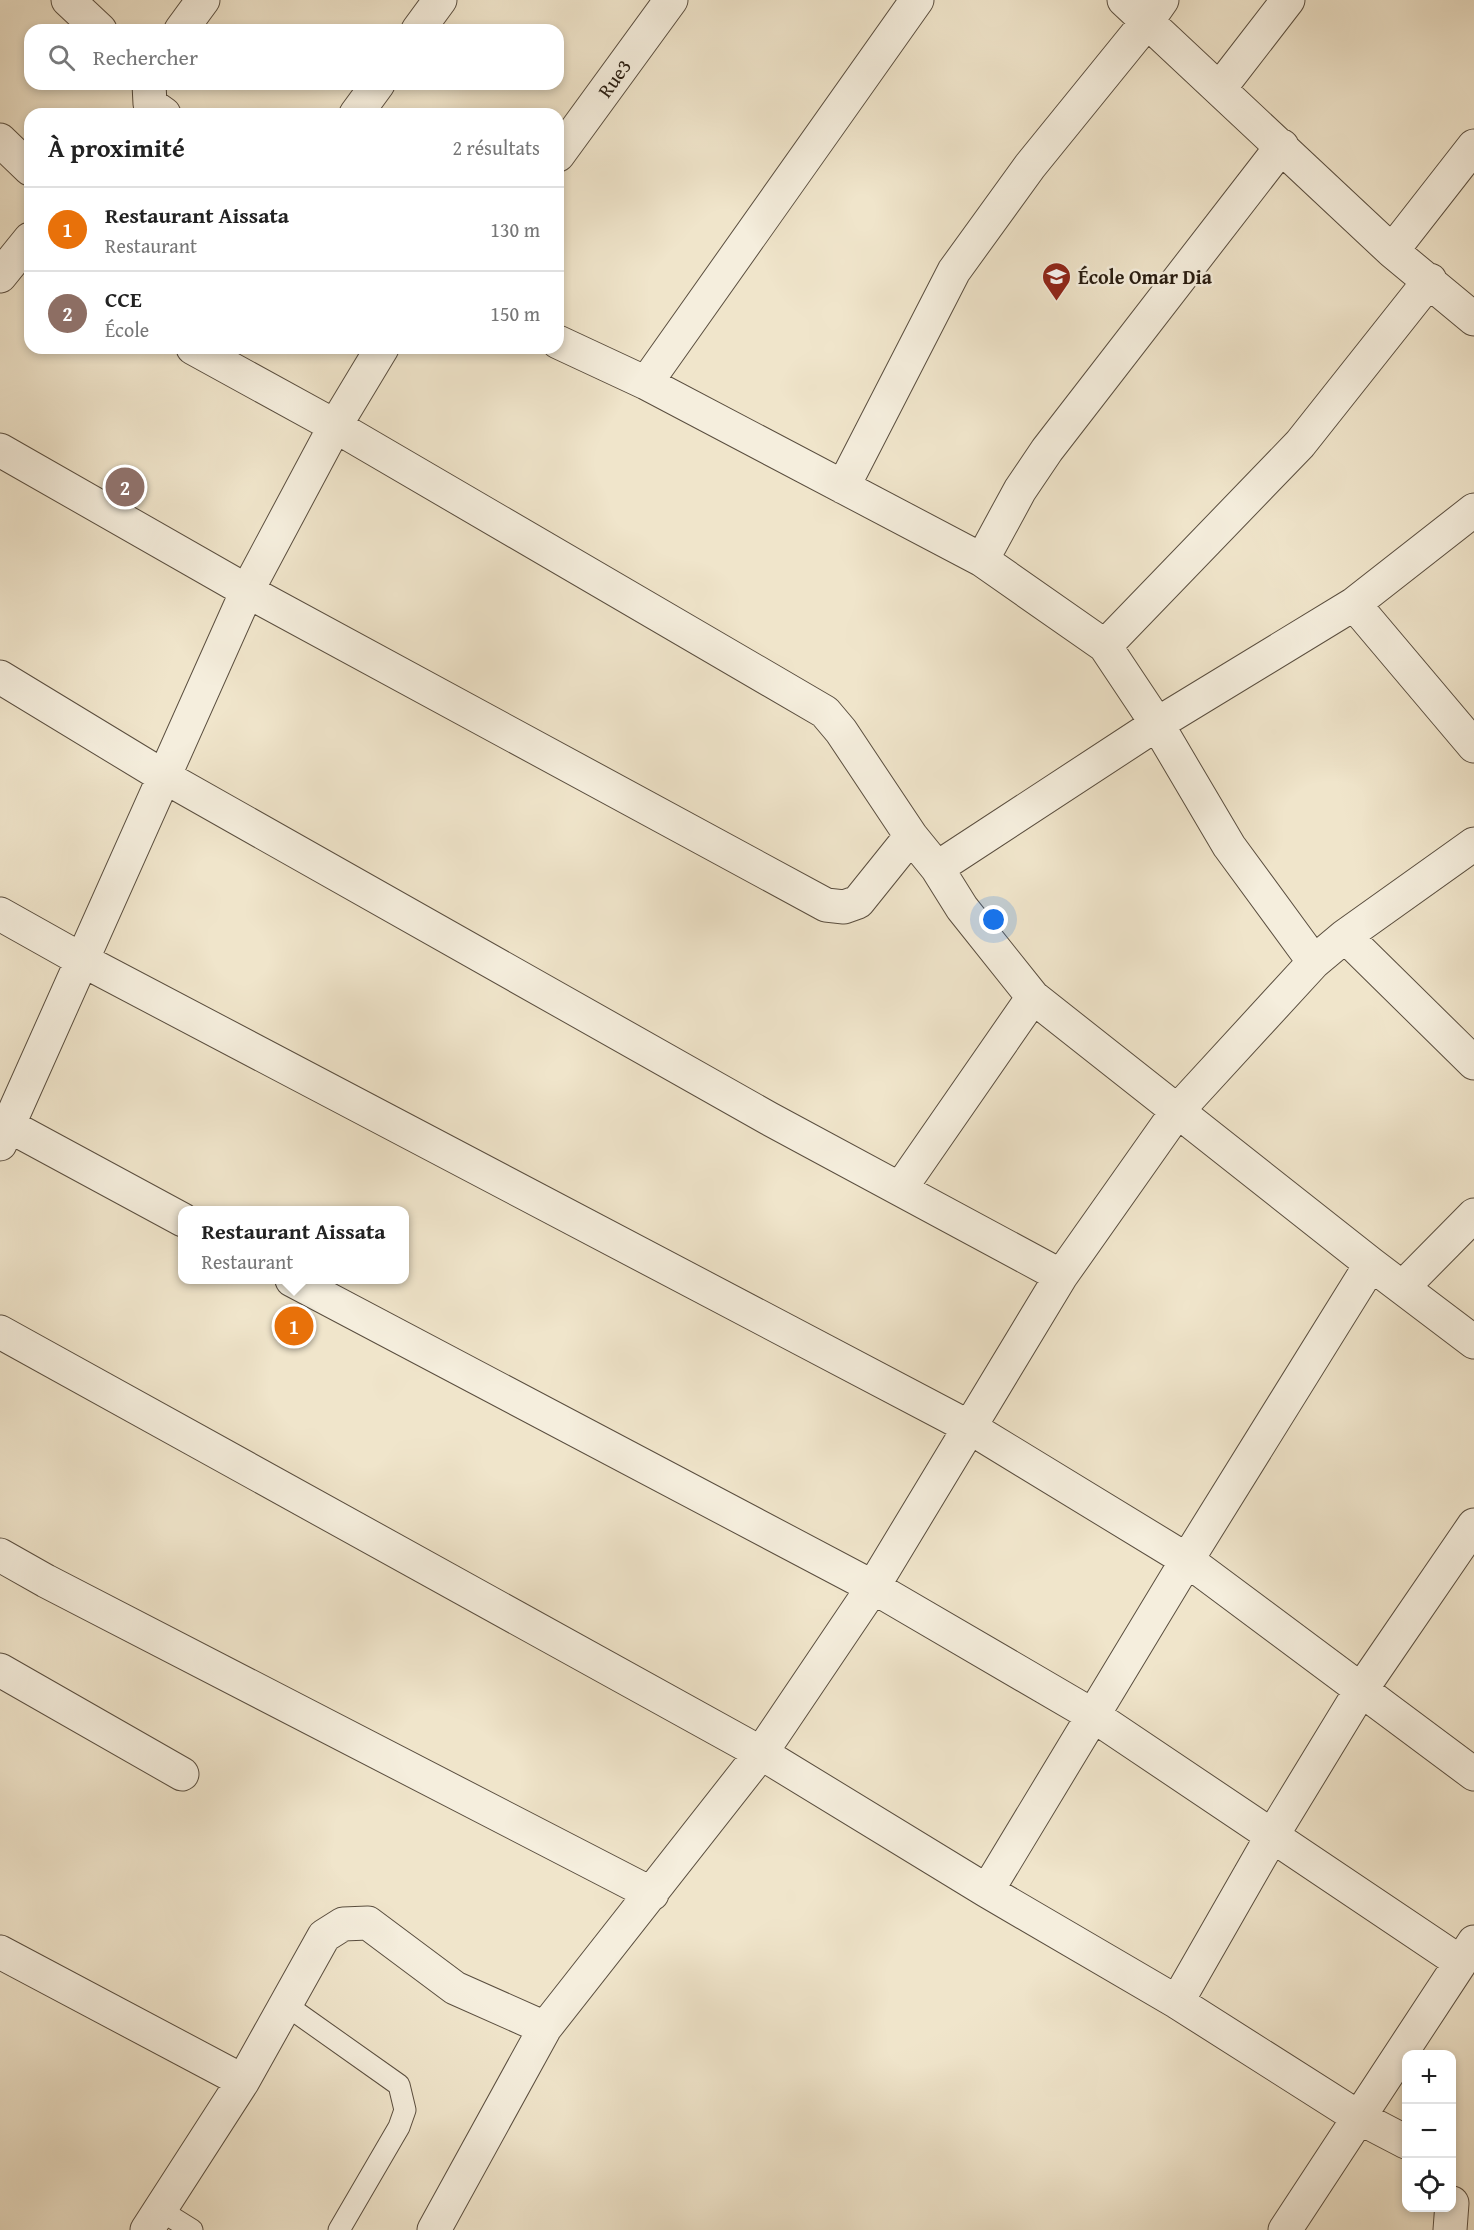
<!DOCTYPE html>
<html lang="fr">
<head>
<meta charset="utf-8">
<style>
	:root { --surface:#fff; --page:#f6f6f6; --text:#222; --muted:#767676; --line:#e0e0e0; --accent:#db2777 }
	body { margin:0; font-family:"Gentium Book Plus",serif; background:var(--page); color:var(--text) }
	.controls { position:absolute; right:18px; bottom:18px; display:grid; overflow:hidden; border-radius:12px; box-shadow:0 3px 9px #0003 }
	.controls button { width:54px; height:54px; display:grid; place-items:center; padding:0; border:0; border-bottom:2px solid var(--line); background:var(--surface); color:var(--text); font:30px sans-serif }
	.you { position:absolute; left:994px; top:920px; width:21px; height:21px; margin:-15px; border:4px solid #fff; border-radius:50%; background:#1a73e8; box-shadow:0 0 0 9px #1a73e833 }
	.badge { display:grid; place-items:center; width:39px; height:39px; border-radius:50%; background:var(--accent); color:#fff; font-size:20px; font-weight:700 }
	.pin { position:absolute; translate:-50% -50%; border:3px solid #fff; box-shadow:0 2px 6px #0006 }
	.popup { position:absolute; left:178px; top:1206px; width:231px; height:78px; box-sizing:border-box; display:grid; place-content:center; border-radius:12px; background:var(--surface); filter:drop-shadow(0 2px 4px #0005); font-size:20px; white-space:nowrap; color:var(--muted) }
	.popup b { font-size:22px; color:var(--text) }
	.popup::after { content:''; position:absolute; left:50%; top:100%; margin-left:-12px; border:12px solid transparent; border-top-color:var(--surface) }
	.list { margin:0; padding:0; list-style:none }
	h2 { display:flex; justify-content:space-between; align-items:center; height:78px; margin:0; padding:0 24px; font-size:26px }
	h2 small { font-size:20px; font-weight:400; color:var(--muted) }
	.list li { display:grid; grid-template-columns:39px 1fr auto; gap:18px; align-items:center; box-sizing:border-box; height:84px; padding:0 24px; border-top:2px solid var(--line) }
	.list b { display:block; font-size:22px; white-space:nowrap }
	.list p { margin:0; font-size:20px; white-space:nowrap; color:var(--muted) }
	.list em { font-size:20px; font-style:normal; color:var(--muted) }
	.icon { flex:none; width:33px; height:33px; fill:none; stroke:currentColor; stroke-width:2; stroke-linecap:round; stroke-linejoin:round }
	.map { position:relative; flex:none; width:1474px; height:2230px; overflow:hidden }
	.search { position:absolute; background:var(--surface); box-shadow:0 3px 9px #0003; left:24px; top:24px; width:540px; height:66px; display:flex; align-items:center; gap:15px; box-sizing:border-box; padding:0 21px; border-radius:18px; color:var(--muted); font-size:22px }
	.panel { position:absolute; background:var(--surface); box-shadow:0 3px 9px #0003; left:24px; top:108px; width:540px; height:246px; border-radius:18px }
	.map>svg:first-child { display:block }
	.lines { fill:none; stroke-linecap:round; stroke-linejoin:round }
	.service-casing { stroke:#5a4e3f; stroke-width:23 }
	.minor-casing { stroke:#5a4e3f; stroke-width:35 }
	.service { stroke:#f5eedd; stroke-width:21 }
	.minor { stroke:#f5eedd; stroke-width:33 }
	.labels { text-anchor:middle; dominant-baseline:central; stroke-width:5; stroke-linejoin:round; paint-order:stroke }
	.street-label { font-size:20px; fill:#281c10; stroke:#f5eedd }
	.poi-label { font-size:20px; font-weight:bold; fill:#281c10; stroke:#f5eedd; text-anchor:start }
</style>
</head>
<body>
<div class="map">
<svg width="1474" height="2230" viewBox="0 0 1474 2230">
	<rect width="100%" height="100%" fill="#f0e5cb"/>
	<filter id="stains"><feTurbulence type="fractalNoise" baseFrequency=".00333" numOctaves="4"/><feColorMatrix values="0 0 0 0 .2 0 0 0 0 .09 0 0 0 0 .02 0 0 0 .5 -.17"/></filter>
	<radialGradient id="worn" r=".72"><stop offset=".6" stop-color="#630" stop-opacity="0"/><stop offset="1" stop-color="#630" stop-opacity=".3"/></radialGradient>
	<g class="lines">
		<defs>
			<path id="service" d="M286,2005L399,2085L405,2110L399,2127L339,2230
				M160,2210L192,2230"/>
			<path id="minor" d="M68,0L100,30
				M1124,0L1392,251L1474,319
				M181,30L203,0
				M418,30L440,0
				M149,84L150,104L164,114
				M1220,88L1288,0
				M356,114L378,84
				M0,140L30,169
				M558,155L671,0
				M1392,251L1474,146
				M0,276L30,239
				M558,342L646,383L982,560L1105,646L1157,724L1229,846L1314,962
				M193,348L335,426L825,712L841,731L911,836L937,868L962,908L1033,997L1371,1264L1474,1342
				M646,383L917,0
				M0,450L247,591L826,905L844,907L858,902L911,836
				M843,487L954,271L1030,166L1146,23L1162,0
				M982,560L1020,490L1047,450L1282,146
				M1354,604L1474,746
				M1105,646L1300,444L1430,280
				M0,677L163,776L768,1118L1061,1276
				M937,868L1157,724L1354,604L1474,510
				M0,914L82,960L969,1427L1187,1560L1474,1774
				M1345,936L1474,1063
				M0,1121L183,1220
				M0,1144L247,591L335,426L382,348
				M900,1189L1033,997
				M292,1280L873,1587L1094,1716L1460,1962
				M1403,1287L1474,1215
				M0,1332L761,1753L987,1891L1177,2002L1358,2117L1406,2142
				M0,1555L46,1581L652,1894
				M0,1670L182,1774
				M987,1891L1187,1560L1371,1264
				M0,1952L243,2081
				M1177,2002L1272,1836L1361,1690L1474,1525
				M147,2230L243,2081L324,1936L343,1924L368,1923L455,1988L545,2028
				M434,2230L545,2028L761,1753L873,1587L1061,1276L1178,1110L1314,962L1345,936L1474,844
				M1285,2230L1474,1942
				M1450,2230L1452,2203"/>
		</defs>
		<use href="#service" class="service-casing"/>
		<use href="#minor" class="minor-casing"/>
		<use href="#service" class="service"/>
		<use href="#minor" class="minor"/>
	</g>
	<defs>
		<symbol id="school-pin" viewBox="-11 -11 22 30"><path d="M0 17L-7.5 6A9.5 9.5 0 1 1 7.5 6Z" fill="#8f2418" stroke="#f5eedd"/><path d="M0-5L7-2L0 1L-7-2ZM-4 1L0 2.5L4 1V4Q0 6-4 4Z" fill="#fff"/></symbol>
	</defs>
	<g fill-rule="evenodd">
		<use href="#school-pin" x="1040" y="260" width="33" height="45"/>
	</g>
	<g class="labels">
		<g class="street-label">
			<text transform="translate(614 78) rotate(-54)">Rue3</text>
		</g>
		<g class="poi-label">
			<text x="1078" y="276">École Omar Dia</text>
		</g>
	</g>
	<rect width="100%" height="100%" filter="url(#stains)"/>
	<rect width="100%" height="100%" fill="url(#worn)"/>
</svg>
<div class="controls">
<button>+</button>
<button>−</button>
<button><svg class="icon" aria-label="locate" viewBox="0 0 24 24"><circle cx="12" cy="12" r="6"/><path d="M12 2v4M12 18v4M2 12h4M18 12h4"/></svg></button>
</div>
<div class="you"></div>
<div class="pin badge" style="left:294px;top:1326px;background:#e8710a">1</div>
<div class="popup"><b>Restaurant Aissata</b>Restaurant</div>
<div class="pin badge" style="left:125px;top:487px;background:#8d6e63">2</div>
<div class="search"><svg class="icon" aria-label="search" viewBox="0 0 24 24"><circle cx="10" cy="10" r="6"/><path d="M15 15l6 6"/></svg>Rechercher</div>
<section class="panel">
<h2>À proximité<small>2 résultats</small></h2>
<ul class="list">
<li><span class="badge" style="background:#e8710a">1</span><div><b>Restaurant Aissata</b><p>Restaurant</p></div><em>130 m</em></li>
<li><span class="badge" style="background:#8d6e63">2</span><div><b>CCE</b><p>École</p></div><em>150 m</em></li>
</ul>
</section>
</div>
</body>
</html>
